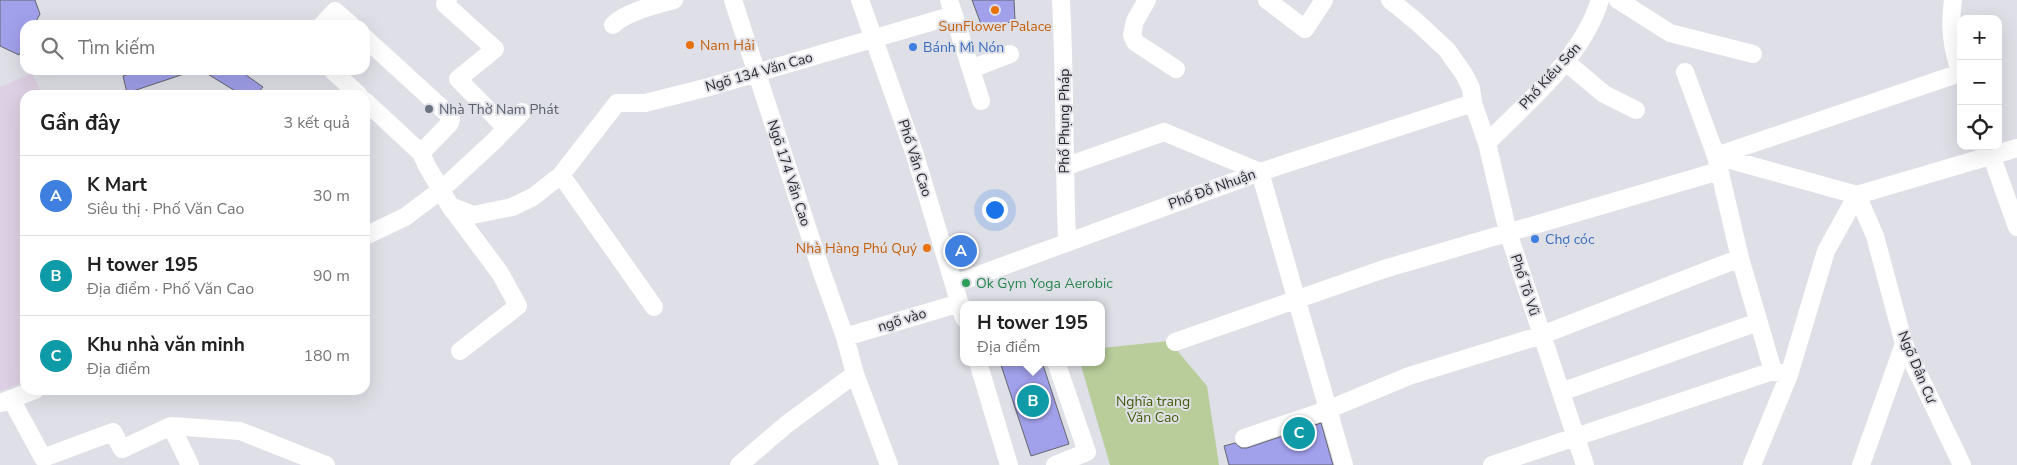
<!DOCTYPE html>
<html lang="vi">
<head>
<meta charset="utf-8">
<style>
	:root { --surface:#fff; --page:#f2f2f2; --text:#222; --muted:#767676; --line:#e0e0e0; --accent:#0f766e }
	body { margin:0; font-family:"Nunito Sans",sans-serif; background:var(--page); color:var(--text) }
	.controls { position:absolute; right:15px; top:15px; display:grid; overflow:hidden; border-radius:10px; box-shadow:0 5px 20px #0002 }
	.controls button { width:45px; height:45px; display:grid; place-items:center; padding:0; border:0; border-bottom:1px solid var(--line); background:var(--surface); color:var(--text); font:25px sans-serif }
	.you { position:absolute; left:994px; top:209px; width:18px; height:18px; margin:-12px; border:4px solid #fff; border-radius:50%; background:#1a73e8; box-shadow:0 0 0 8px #1a73e833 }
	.badge { display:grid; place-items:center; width:32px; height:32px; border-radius:50%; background:var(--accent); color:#fff; font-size:16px; font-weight:700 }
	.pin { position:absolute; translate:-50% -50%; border:2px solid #fff; box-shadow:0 1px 5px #0006 }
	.popup { position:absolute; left:960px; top:301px; width:145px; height:65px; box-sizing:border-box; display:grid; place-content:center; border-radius:10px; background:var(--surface); filter:drop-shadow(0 1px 4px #0005); font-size:16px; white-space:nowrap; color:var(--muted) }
	.popup b { font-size:19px; color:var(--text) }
	.popup::after { content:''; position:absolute; left:50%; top:100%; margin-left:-10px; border:10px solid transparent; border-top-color:var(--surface) }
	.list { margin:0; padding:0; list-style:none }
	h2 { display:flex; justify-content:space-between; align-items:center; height:65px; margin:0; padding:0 20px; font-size:21px }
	h2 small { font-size:16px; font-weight:400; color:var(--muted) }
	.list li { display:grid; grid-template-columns:32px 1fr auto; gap:15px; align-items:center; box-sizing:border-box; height:80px; padding:0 20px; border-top:1px solid var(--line) }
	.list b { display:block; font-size:19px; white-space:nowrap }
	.list p { margin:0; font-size:16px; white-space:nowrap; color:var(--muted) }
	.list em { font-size:16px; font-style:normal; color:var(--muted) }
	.icon { flex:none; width:28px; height:28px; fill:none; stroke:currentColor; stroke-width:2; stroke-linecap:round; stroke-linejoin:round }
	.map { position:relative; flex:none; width:2017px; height:465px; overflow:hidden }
	.search { position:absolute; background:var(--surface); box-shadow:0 5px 20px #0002; left:20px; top:20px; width:350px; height:55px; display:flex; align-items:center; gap:12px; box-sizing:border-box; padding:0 18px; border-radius:15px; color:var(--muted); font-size:19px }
	.panel { position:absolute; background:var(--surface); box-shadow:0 5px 20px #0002; left:20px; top:90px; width:350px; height:305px; border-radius:15px }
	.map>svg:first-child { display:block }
	.commercial { fill:#ded0e4 }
	.green { fill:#b8cd9a }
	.building { fill:#a1a0eb; stroke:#65666d }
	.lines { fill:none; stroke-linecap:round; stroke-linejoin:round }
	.minor { stroke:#fff; stroke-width:18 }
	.food-dot { fill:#e8710a; stroke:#dfdfe7; stroke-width:2 }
	.shop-dot { fill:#3f7fe0; stroke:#dfdfe7; stroke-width:2 }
	.worship-dot { fill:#6b7280; stroke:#dfdfe7; stroke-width:2 }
	.leisure-dot { fill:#2e9e5b; stroke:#dfdfe7; stroke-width:2 }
	.labels { text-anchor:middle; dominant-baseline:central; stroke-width:4; stroke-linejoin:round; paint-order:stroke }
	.food-label { font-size:14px; fill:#c56008; stroke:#dfdfe7 }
	.shop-label { font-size:14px; fill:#366cbe; stroke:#dfdfe7; text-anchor:start }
	.street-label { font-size:14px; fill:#28282b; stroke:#dfdfe7 }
	.worship-label { font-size:14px; fill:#5b616d; stroke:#dfdfe7; text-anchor:start }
	.leisure-label { font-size:14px; fill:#27864d; stroke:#dfdfe7; text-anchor:start }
	.park-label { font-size:14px; fill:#435d05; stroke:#dfdfe7 }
</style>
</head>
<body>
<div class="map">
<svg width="2017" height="465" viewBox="0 0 2017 465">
	<rect width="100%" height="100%" fill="#dfdfe7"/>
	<path class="commercial" d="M32,73L42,95H25V382L0,391V87Z"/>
	<path class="green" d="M1169,341L1207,386L1219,465H1110L1080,362H1102V348Z"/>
	<path class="building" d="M0,0H35L40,14L34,25H25V43L19,55L0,46Z
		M972,0H1014L1015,20L984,32Z
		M140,70H189L190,72L127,93L123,76Z
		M201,70H239L263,87L256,95H242Z
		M1000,362H1042L1069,444L1031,456Z
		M1321,423L1333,465H1229L1224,446L1235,443L1241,448H1247Z"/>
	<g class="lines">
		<path class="minor" d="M448,0L445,4L495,49L458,79L506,128
			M733,0L822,273L845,337L855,374L889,465
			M860,0L914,152L964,318
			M949,0L981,101
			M1061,0C1065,80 1064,161 1067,241
			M1147,0L1135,21L1132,35L1135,42L1176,69
			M1267,0L1305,29L1324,0
			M1390,0L1417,22L1447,50L1464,74L1471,88L1473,103L1487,143L1508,232L1585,465
			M1618,0L1670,33L1753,54
			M1953,0C1949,27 1952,49 1961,74
			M322,25L335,11L351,25
			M613,25C625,12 656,5 674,0
			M365,38L447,113L451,119L450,123L421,153
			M1566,62L1604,94L1636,110
			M971,69L1010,54
			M332,70L359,95
			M1685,72L1716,156L1740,258L1773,371
			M365,101L421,153L427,166L441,190L405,217L365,236
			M1487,143C1528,101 1582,58 1600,0
			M1988,146L2017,227
			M1716,156L1857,195L1875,236L1904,344L1962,465
			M1716,156L1960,73
			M1064,167L1164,132L1260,172L1344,465
			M561,175L654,307
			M450,206L473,215L512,207L533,197L561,175L617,103H645L709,87L954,15
			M954,284L1260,172L1473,103
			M845,337L960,303
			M1175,342L1384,269L1719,171
			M460,351L518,306L500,273L450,206L441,190L493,142L522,112
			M978,362L1009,465
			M1561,392L1758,322
			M11,399L43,458L113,432L122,449L171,426L190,465
			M0,403L35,390
			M171,426L240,431L326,465
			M1244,438L1327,410L1409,376L1542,335L1740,258
			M739,465L787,424L855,374
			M1055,465L1087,452L1056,362
			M1492,465L1773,371L1789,375
			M1752,465L1789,375L1826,251L1857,195L2017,148
			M1861,465L1904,344"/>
	</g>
	<g class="food-dot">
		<circle cx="995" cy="10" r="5"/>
		<circle cx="690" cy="45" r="5"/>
		<circle cx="927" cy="248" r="5"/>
	</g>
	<g class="shop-dot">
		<circle cx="913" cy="47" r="5"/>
		<circle cx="1535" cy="239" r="5"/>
	</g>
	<circle class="worship-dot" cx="429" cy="109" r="5"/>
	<circle class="leisure-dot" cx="966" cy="283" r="5"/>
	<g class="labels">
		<g class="food-label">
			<text x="995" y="26">SunFlower Palace</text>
			<text x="700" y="45" text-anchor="start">Nam Hải</text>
			<text x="917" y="248" text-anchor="end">Nhà Hàng Phú Quý</text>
		</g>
		<g class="shop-label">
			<text x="923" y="47">Bánh Mì Nón</text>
			<text x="1545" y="239">Chợ cóc</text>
		</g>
		<g class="street-label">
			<text transform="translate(759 72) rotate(-16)">Ngõ 134 Văn Cao</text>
			<text transform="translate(1550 76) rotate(-48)">Phố Kiều Sơn</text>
			<text transform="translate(1064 121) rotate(-90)">Phố Phụng Pháp</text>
			<text transform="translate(915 158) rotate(72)">Phố Văn Cao</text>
			<text transform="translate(789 173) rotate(72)">Ngõ 174 Văn Cao</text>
			<text transform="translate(1212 189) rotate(-20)">Phố Đỗ Nhuận</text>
			<text transform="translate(1525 285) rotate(72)">Phố Tô Vũ</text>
			<text transform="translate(902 320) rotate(-17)">ngõ vào</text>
			<text transform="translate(1917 367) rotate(67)">Ngõ Dân Cư</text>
		</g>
		<g class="worship-label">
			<text x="439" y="109">Nhà Thờ Nam Phát</text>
		</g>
		<g class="leisure-label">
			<text x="976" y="283">Ok Gym Yoga Aerobic</text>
		</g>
		<g class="park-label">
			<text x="1153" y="401">Nghĩa trang<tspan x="1153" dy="16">Văn Cao</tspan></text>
		</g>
	</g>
</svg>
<div class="controls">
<button>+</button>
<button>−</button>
<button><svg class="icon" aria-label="locate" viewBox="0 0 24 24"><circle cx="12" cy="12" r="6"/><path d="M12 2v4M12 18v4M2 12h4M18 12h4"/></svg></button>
</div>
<div class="you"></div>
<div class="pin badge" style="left:961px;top:251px;background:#3f7fe0">A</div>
<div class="pin badge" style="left:1033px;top:401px;background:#0f9aa8">B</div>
<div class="popup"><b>H tower 195</b>Địa điểm</div>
<div class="pin badge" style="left:1299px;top:433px;background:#0f9aa8">C</div>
<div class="search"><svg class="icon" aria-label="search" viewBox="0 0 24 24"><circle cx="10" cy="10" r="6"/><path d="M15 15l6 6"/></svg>Tìm kiếm</div>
<section class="panel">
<h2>Gần đây<small>3 kết quả</small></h2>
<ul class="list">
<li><span class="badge" style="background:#3f7fe0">A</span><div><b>K Mart</b><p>Siêu thị · Phố Văn Cao</p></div><em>30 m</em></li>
<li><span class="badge" style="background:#0f9aa8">B</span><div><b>H tower 195</b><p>Địa điểm · Phố Văn Cao</p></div><em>90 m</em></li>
<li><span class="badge" style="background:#0f9aa8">C</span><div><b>Khu nhà văn minh</b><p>Địa điểm</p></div><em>180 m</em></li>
</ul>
</section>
</div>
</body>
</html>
